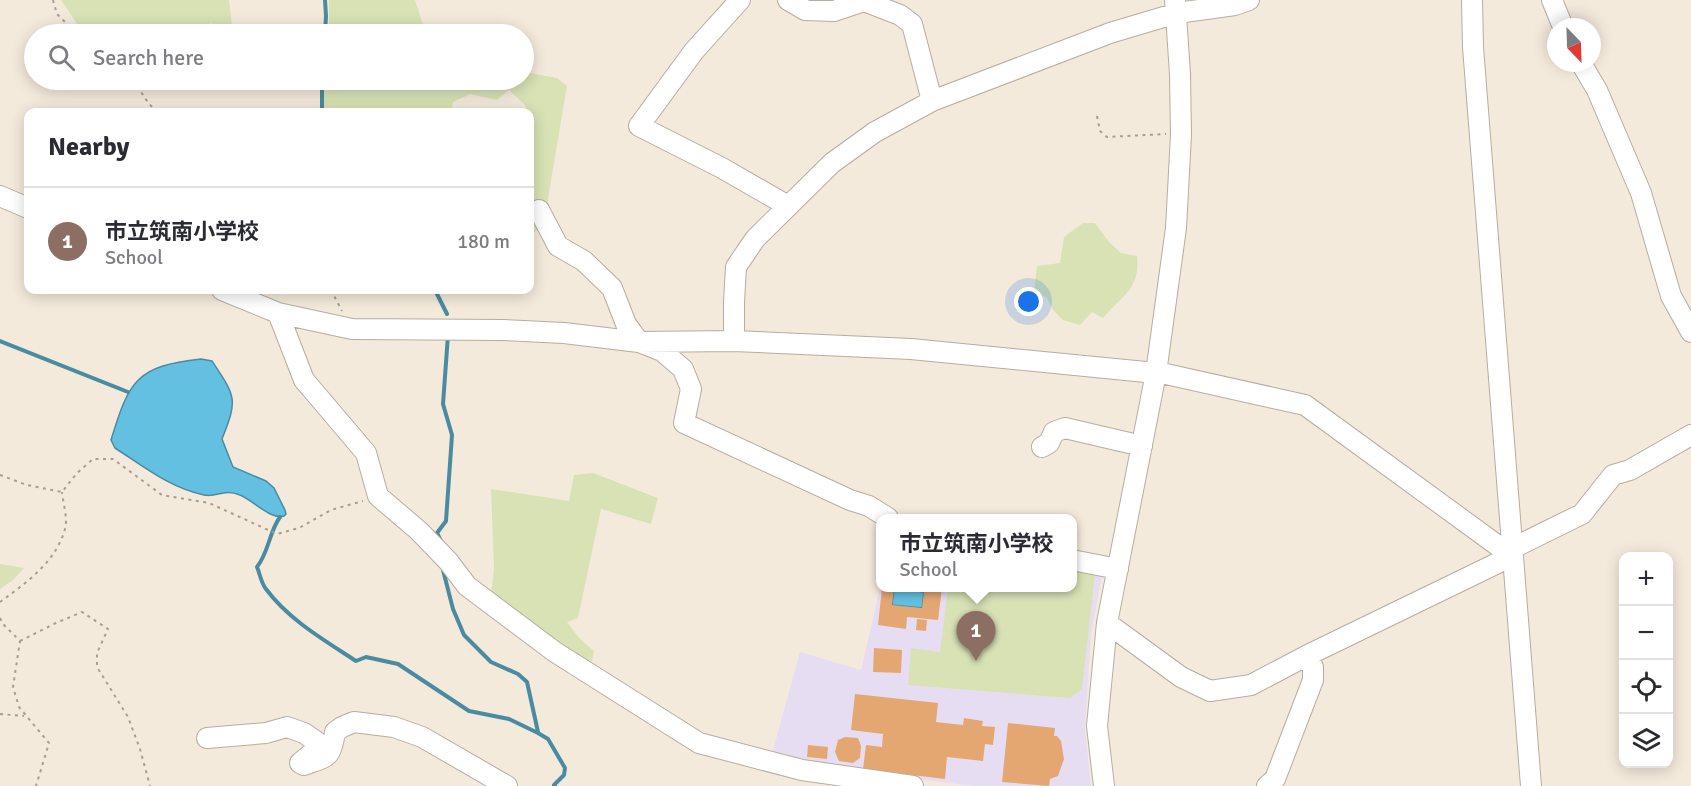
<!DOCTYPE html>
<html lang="en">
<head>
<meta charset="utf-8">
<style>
	:root { --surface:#fff; --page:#f2f2f3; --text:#2b2b33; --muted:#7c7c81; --line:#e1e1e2; --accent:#7c3aed }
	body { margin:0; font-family:Signika,"Noto Sans JP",sans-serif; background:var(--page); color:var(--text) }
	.controls { position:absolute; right:18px; bottom:18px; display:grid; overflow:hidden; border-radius:12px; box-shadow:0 3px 15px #0003 }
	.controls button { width:54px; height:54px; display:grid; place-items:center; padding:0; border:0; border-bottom:2px solid var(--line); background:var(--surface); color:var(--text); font:30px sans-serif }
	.compass { position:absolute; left:1547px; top:18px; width:54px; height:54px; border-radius:50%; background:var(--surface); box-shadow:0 3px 15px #0003; rotate:157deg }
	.you { position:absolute; left:1029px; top:302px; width:21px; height:21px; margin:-15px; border:4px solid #fff; border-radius:50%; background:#1a73e8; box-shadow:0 0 0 9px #1a73e833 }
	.badge { display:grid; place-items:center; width:39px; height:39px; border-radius:50%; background:var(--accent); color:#fff; font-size:20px; font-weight:700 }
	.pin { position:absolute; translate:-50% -50px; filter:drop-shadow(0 2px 3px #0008) }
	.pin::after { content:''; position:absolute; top:32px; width:21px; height:18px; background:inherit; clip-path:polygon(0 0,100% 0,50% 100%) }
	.popup { position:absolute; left:876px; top:514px; width:201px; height:78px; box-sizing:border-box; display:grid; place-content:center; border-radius:12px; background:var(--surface); filter:drop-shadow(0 2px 4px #0005); font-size:20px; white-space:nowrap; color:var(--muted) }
	.popup b { font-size:22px; color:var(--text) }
	.popup::after { content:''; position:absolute; left:50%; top:100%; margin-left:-12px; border:12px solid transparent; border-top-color:var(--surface) }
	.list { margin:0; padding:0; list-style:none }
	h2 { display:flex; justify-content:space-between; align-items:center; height:78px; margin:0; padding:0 24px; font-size:26px }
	h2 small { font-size:20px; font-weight:400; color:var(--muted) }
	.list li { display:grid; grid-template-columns:39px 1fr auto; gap:18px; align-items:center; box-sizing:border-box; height:108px; padding:0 24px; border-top:2px solid var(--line) }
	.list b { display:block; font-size:22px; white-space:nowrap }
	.list p { margin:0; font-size:20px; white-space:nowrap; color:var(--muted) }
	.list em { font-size:20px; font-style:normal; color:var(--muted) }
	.icon { flex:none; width:33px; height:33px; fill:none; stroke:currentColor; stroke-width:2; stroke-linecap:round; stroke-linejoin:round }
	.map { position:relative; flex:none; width:1691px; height:786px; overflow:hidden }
	.search { position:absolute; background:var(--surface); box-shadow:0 3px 15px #0003; left:24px; top:24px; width:510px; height:66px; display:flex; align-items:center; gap:15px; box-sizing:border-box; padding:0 21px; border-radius:33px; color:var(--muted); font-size:22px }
	.panel { position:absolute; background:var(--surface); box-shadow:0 3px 15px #0003; left:24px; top:108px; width:510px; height:186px; border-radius:12px }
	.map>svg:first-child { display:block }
	.education { fill:#e7ddf2 }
	.green { fill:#d8e2b5 }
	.water { fill:#63c0e1; stroke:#4b8ba1; stroke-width:1.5 }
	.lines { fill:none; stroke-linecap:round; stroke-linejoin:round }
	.stream { stroke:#4b8ba1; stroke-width:4 }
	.building { fill:#e4a772 }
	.minor-casing { stroke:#b6ad9f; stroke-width:22 }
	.path { stroke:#a59e93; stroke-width:2; stroke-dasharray:3 4.5; stroke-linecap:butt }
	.minor { stroke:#fff; stroke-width:20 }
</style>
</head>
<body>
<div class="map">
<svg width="1691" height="786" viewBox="0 0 1691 786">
	<rect width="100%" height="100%" fill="#f4eadc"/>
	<path class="education" d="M1072,564L1103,571L1091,634L1085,729L1091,786H974L810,766L771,757L800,652L861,670L880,588H1072Z"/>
	<path class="green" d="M61,0H229L233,34H221L211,23L193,34H84Z
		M329,0H415L426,34H329Z
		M524,72L557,78L567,86L548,199L549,220L530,236V112H523L526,106L509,90L497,100L470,94L453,102L451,112H325L323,105L325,80H459L473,87L499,89L513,80H524Z
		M1083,223H1095L1109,242L1121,253L1137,256C1140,290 1123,294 1103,318L1092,312L1080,325L1063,320L1053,310L1047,298L1034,291L1037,266L1060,263L1064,237Z
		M593,473L658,498L651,524L601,509L578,618L567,622L580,639L594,651L592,661L580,658L491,595L494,569L491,489L569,501L574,475Z
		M0,564L24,568L13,580L0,589Z
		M1072,571L1095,574L1082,689L1070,698L908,685L911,648L940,652L948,588L993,589L994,588H1072Z"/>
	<path class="water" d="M201,359L212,361C236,397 238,399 222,439L233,467L266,481L274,488L285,510L286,514L284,516C270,520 253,500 240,495C223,488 217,498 204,495C170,488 143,466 115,448L111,440C129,381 136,366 201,359Z
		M894,588L924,592L922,608L892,605Z"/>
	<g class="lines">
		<path class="stream" d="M325,0L326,16L325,34
			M322,112V80
			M435,290L447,314
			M0,341L128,392
			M280,517C269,532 269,552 257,567C260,574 261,583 266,589C289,620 324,640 356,661L366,657L398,664L469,711L509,719L538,733L548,739L565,768L564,775L554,785L555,786
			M441,541L437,533L446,521L452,435L443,404L448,335
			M443,570L453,609L464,635L491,662L518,674L527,682L538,732"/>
	</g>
	<path class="building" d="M882,588H894L892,605L922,608L924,592L900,588H942L938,620L907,617L906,629L878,625Z
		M917,619L927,620L926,631L916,630Z
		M874,648L902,650L901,673L873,672Z
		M855,694L938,703L936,722L963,725L964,718L983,721L982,726L995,727L993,745L985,744L983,761L947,757L945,779L863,769L866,745L882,747L883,734L851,730Z
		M1008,723L1055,728L1054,736H1057L1061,741L1064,759L1058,776L1050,779L1049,786L1002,782Z
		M845,737L858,738L861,746L860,758L853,763L839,761L835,752L838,740Z
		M808,745L828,747L827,759L807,757Z"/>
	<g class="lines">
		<defs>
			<path id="minor" d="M740,0L694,51L639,126L722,168L788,206
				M788,0L805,10L834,11L864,1L900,15L912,24L932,101
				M1472,0L1473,47L1531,786
				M1552,0L1563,27
				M1581,63L1597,90L1641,193L1671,296L1691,332
				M0,196L28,208
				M539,210L558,246L584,261L612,288L626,324L639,342L662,351L683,369L691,389L684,423L850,500L869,506L888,518
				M222,290L278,313L352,329L503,330L564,333L639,342L734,341L911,349L1166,374L1305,405L1512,556
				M278,313L304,380L366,453L378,496L419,531L448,561L467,586L555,652L699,743L802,770L913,786
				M734,341V302L736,267L755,239L832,163L875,132L932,101L1110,33L1177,13L1235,5L1249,0
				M1042,447L1049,443L1054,432L1065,428L1142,446
				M1511,549L1582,514L1613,475L1630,470L1691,435
				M1072,560L1118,569
				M1107,623L1181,677L1210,691L1251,685L1306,656L1512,556
				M207,738L266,733L287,727L304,733L317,742V749L300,763L304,765C328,756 331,759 335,732L342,727L354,722L394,727L422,737L507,786
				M1104,786L1097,726L1107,623L1156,373L1176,228L1181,135L1180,74L1175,0
				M1267,786L1275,779L1313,680V667L1306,656"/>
		</defs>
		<use href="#minor" class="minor-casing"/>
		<path class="path" d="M53,0L57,14L77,34
			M133,80L149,104L158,112
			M1097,116L1100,131L1107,137L1166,134
			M331,290L342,311
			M0,475L27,485L62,492L77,473L93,459H113L162,495L209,503L277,534L299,528L331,510L363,501
			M0,602C26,583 56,562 65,529C68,519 63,503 62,492
			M0,618L3,624L20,641L13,687L19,707L49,743L36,786
			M20,641L56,623L82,612L108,629L97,653V667L128,717L140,749L150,786
			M0,714L24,716"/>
		<use href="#minor" class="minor"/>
	</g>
</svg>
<div class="controls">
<button>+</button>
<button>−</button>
<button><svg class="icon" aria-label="locate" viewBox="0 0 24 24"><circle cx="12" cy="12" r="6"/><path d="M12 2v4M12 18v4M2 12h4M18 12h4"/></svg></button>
<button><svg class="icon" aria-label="layers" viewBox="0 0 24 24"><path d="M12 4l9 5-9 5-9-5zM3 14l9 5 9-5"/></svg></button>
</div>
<svg class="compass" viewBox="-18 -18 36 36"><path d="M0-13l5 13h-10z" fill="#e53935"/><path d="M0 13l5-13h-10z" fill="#7c7c81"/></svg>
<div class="you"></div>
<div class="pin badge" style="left:976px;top:661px;background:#8d6e63">1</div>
<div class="popup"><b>市立筑南小学校</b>School</div>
<div class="search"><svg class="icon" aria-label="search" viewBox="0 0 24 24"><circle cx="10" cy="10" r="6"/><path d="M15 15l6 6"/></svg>Search here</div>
<section class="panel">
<h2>Nearby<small></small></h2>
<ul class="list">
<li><span class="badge" style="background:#8d6e63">1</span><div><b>市立筑南小学校</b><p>School</p></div><em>180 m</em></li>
</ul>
</section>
</div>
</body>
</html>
